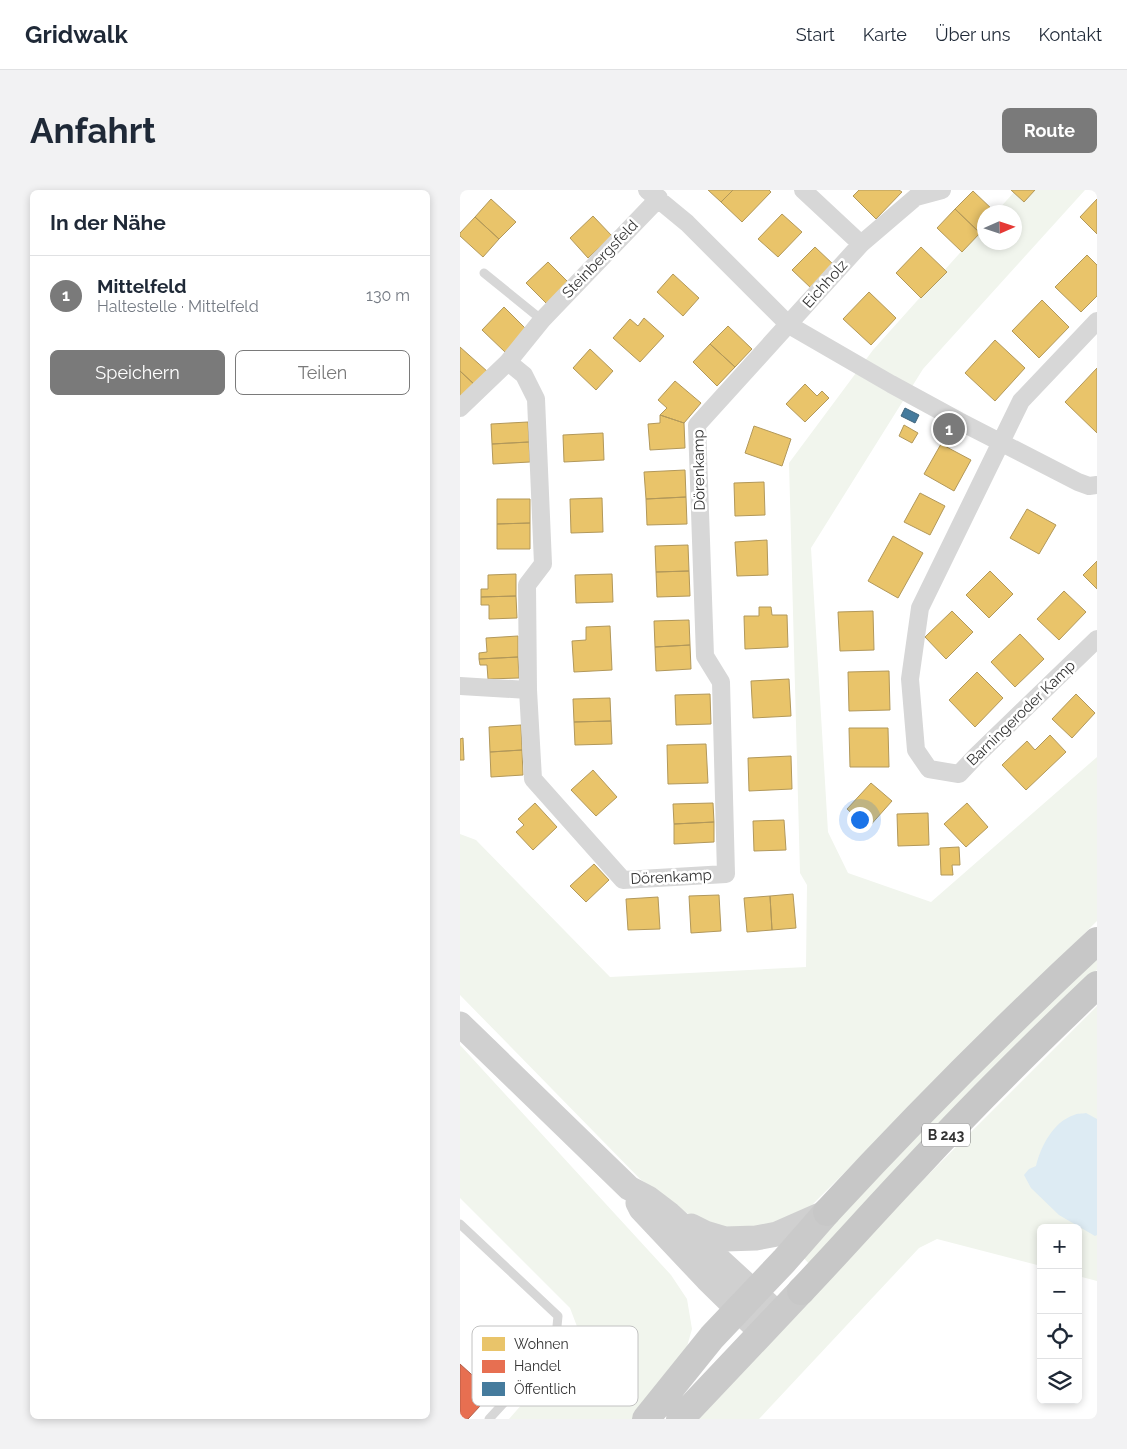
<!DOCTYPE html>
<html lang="de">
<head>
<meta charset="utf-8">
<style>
	:root { --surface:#fff; --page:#f2f2f3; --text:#1f2937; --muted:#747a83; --line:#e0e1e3; --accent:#7a7a7a }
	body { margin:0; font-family:Raleway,sans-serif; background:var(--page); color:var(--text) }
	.controls { position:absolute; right:15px; bottom:15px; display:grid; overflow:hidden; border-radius:8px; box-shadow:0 2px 8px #0003 }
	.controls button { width:45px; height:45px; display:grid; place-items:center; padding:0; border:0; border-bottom:1px solid var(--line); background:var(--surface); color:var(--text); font:25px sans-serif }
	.compass { position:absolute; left:517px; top:15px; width:45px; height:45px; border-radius:50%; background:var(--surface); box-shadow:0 2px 8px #0003; rotate:87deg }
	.you { position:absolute; left:399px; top:629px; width:18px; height:18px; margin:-12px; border:4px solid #fff; border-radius:50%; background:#1a73e8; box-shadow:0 0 0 8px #1a73e833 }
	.badge { display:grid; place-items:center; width:32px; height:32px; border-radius:50%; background:var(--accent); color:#fff; font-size:16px; font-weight:700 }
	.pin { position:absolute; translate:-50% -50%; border:2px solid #fff; box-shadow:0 1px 5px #0006 }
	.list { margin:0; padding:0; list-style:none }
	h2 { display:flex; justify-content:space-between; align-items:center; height:65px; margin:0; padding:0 20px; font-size:21px }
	h2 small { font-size:16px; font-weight:400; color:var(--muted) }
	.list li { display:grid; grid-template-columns:32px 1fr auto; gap:15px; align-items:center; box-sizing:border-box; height:80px; padding:0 20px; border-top:1px solid var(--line) }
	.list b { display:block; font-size:19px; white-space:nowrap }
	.list p { margin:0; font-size:16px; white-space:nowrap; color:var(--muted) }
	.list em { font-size:16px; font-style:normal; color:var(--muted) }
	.actions { display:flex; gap:10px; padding:15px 20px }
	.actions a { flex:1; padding:11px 0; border:1px solid var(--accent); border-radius:8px; text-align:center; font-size:18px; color:var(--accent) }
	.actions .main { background:var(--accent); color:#fff }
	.icon { flex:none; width:28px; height:28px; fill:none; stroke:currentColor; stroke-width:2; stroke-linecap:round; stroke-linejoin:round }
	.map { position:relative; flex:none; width:637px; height:1229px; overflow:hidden; border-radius:8px }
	header { display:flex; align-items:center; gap:30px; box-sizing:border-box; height:70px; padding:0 25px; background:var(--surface); border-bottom:1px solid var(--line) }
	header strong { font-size:24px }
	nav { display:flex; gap:28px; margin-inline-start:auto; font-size:18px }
	.intro { display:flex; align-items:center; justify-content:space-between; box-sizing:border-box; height:120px; padding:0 30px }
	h1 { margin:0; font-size:35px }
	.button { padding:12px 22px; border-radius:8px; background:var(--accent); color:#fff; font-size:18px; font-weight:700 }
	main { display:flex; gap:30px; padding:0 30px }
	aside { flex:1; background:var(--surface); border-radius:8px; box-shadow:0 2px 8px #0003 }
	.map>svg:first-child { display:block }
	.green { fill:#f1f5ed }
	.water { fill:#ddebf3 }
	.homes { fill:#e9c46a; stroke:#b2985a }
	.shops { fill:#e76f51; stroke:#b15d48 }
	.public { fill:#457b9d; stroke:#40657d }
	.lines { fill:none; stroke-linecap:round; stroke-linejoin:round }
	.service { stroke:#d7d7d7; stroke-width:9 }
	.minor { stroke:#d7d7d7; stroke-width:18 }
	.secondary { stroke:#d0d0d0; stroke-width:25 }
	.primary { stroke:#cacaca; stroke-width:28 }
	.trunk { stroke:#c7c7c7; stroke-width:28 }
	.labels { text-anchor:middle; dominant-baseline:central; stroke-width:5; stroke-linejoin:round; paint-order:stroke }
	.shield { fill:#fff; stroke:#707070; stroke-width:1 }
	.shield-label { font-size:14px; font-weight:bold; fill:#333 }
	.street-label { font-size:15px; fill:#333; stroke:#fff }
	.key { fill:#fff; stroke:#c2c2c2; stroke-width:1 }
	.key-label { font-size:14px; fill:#333 }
</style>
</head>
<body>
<header>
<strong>Gridwalk</strong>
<nav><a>Start</a><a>Karte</a><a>Über uns</a><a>Kontakt</a></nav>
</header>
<div class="intro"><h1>Anfahrt</h1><a class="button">Route</a></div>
<main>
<aside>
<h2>In der Nähe<small></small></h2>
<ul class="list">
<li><span class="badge">1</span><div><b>Mittelfeld</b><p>Haltestelle · Mittelfeld</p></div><em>130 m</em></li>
</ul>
<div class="actions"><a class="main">Speichern</a><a>Teilen</a></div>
</aside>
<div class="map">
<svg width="637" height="1229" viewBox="0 0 637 1229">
	<rect width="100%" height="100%" fill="#fff"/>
	<path class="green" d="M556,0H625L463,179L351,358L368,642L388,683L471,712L637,567V731L350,1017L312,1038L274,1042L242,1034L180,989L0,805V644L16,650L150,787L346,777L347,695L340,683L329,273L413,160L524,36V52H554V22H536Z
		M637,768V780L598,815L350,1075L342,1066L530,869Z
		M637,816V1091L618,1086V1038H581V1076L477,1049L459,1058L299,1229H239L449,1004Z
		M0,855L211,1085L227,1109L232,1139L224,1167L175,1229H49L121,1147L110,1118L0,1008Z"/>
	<path class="water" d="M626,923L637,929V1045L635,1046L599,1025L571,998L564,985L569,979L576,976C581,956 593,932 614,925C617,923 622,924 626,923Z"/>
	<path class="homes" d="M248,0H273L261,12Z
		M273,0H309L311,2L282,32L261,12Z
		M399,0H439L442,2L416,29L393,6Z
		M551,0H575L564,12Z
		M513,1L535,22H524V39L520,43L495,19Z
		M31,9L56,32L39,49L15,27Z
		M637,9V44L620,27Z
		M495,19L520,43L502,62L477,38Z
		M322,24L342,42L318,67L298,49Z
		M133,26L152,46L128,68L110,48Z
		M15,27L39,49L23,67L0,46V43Z
		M355,57L375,76L352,99L332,80Z
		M461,57L487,82L461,108L436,83Z
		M627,65L637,75V106L621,122L595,97Z
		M88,72L109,93L88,115L66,93Z
		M213,84L239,108L223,126L197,102Z
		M409,102L436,128L411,155L383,129Z
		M582,110L609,137L579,168L552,141Z
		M44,117L67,140L45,162L22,140Z
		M184,128L204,146L180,172L153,148L170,129L178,136Z
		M268,136L292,159L275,177L250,154Z
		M535,150L565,178L535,211L505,183Z
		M250,154L275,177L257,196L233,172Z
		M0,157L28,182L16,196L0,181Z
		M130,159L153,181L136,200L113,178Z
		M637,178V243L605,212Z
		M0,181L16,196L0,208Z
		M215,191L241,213L224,233L200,225L207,218L198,210Z
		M345,194L357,206L362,201L369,208L345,232L326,214Z
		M200,225L224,233L225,258L190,260L188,234L200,233Z
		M68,232L69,252L32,254L31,234Z
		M444,235L458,243L452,253L439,246Z
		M294,236L331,249L322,276L285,263Z
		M143,243L144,270L104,272L103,245Z
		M69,252L70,272L33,274L32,254Z
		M481,254L511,270L494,301L464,284Z
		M225,280L226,307L186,309L184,282Z
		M304,292L305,325L275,326L274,293Z
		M460,303L485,316L470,345L444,332Z
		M226,307L227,334L187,335L186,309Z
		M142,308L143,342L111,343L110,309Z
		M37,309H70V333L37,334Z
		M567,319L596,335L579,364L550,348Z
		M70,333V359H37V334Z
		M433,346L463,363L438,408L408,391Z
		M307,350L308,385L277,386L275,352Z
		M228,355L229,381L196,382L195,356Z
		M637,371V399L623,385Z
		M229,381L230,406L197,407L196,382Z
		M530,381L553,404L529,428L506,405Z
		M56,384V406L21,407V399H28V385Z
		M152,384L153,412L116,413L115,385Z
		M604,401L626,422L599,450L577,429Z
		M56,406L57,428L29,429V415H21V407Z
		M299,417H311L312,425H327L328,457L285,459L284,426H299Z
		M413,421L414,460L380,461L378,422Z
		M492,421L513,442L486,469L465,447Z
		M229,430L230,455L195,457L194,431Z
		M150,436L152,480L114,482L112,451L126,450V437Z
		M560,444L584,469L555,497L531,472Z
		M58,446V467L19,469V463L27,462L26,448Z
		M230,455L231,479L196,481L195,457Z
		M58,467L59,488L28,489L27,475H20L19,469Z
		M429,481L430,520L389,521L388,482Z
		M517,482L543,508L515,537L489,510Z
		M329,489L331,526L293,528L291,491Z
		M250,504L251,534L216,535L215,505Z
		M616,504L635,523L612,548L592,529Z
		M150,508L151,531L114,532L113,509Z
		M151,531L152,554L115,555L114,532Z
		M61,535L62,560L30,562L29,537Z
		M389,538H428L429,577H390Z
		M590,545L606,562L566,600L542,575L567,551L575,560Z
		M3,548L4,570H0V549Z
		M246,554L248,593L208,594L207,555Z
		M62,560L63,585L31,587L30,562Z
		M331,566L332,599L289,601L288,568Z
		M133,580L157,607L136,626L111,600Z
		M411,593L432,611L408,638L387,619Z
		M75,613L97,637L73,660L56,642L64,635L58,629Z
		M253,613L254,632L214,634L213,614Z
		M507,613L528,637L506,657L484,634Z
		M468,623L469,655L438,656L437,624Z
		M324,630L326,660L294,661L293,631Z
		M254,632V652L214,654V634Z
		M499,657L500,675H492L493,685H481L480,658Z
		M134,674L149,690L126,712L110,696Z
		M333,704L336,738L312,740L310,706Z
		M259,705L261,741L231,743L229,706Z
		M310,706L312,740L287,742L284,708Z
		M198,707L200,739L168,740L166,709Z"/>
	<path class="shops" d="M0,1174L32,1203L8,1229H0Z"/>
	<path class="public" d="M445,218L459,225L455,233L441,226Z"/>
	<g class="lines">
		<path class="service" d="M24,83L82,130
			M0,1034L98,1126L95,1157L29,1229"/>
		<path class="minor" d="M187,0L227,33L329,135L431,194L499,231L618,292L629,296L637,295
			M343,0L401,54
			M637,131L561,211L460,418L450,489L456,560L469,579L499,584L516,566L637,449
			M48,172L64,185L76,209L83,374L67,395L68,500L73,589L163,690L266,684L261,492L245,466L237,235L401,54L456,7L482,0
			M0,218L48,172L82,130L199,8
			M0,496L68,500"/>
		<path class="secondary" d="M0,834L169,998L188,1008L209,1024L318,1124
			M178,1013L181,1019L247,1089L301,1142
			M231,1036L245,1043L265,1049L296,1048L317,1044L367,1022"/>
		<path class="primary" d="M186,1229L252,1147L324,1071L367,1022
			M220,1229L341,1101"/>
		<path class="trunk" d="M367,1022C454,928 543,838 637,751
			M341,1101C380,1060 418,1017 457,976C515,913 575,854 637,795"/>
	</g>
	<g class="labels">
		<rect class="shield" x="462" y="933.5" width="48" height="23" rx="4"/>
		<g class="shield-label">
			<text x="486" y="945">B 243</text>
		</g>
		<g class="street-label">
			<text transform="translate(140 69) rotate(-46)">Steinbergsfeld</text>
			<text transform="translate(365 94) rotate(-48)">Eichholz</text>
			<text transform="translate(239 280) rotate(-91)">Dörenkamp</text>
			<text transform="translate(561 523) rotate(-44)">Barningeroder Kamp</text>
			<text transform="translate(211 687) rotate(-3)">Dörenkamp</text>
		</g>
	</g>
	<rect x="12" y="1136" width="166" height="80" rx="8" class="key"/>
	<rect x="22" y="1147" width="23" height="14" fill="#e9c46a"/>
	<rect x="22" y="1170" width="23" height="13" fill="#e76f51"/>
	<rect x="22" y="1192" width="23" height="14" fill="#457b9d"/>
	<g class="key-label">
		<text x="54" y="1159">Wohnen</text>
		<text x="54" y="1181">Handel</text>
		<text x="54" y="1204">Öffentlich</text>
	</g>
</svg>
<div class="controls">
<button>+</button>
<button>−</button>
<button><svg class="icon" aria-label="locate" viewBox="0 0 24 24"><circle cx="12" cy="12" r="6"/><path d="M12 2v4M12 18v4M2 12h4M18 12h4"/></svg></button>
<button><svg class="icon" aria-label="layers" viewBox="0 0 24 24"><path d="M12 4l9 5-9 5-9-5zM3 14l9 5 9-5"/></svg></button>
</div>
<svg class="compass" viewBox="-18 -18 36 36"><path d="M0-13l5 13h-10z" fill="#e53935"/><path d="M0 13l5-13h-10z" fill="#747a83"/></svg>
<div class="you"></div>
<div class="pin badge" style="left:489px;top:239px">1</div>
</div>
</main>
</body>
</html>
